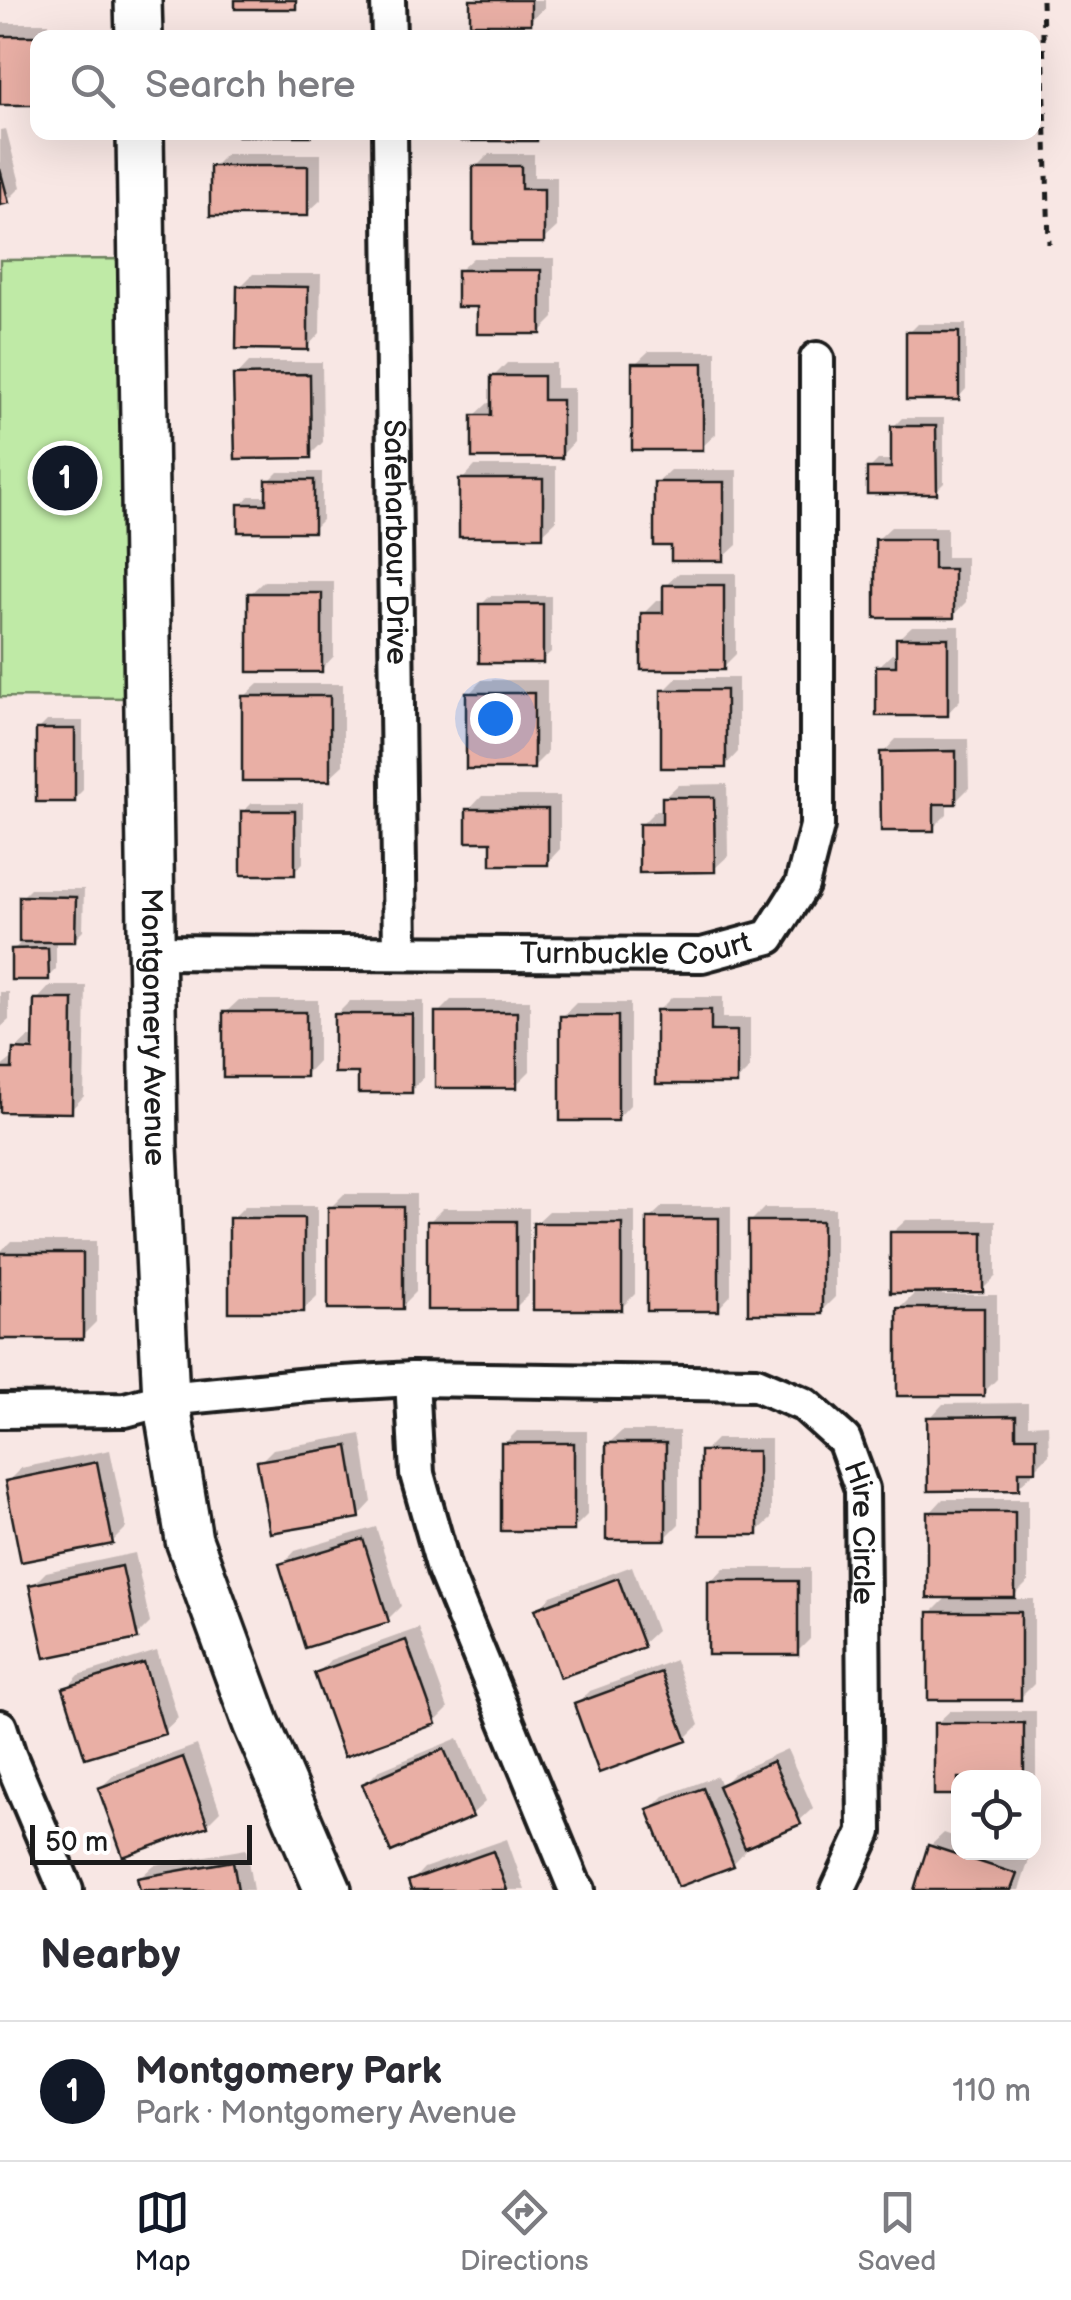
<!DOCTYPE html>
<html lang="en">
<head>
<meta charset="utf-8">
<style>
	:root { --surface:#fff; --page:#f7f7f7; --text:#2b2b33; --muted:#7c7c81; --line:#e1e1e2; --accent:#111827 }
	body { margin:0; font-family:"Balsamiq Sans",sans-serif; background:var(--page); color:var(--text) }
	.controls { position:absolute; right:30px; bottom:30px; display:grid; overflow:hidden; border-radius:20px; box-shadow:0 10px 40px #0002 }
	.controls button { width:90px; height:90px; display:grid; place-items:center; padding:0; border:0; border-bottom:2px solid var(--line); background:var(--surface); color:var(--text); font:50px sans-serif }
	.scale { position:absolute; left:30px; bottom:25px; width:222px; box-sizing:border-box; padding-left:10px; border:5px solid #1c1c1c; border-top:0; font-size:28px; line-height:35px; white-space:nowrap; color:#1c1c1c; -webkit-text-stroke:8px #fff; paint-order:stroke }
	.you { position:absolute; left:495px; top:718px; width:35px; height:35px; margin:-25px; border:8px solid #fff; border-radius:50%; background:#1a73e8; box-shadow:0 0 0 15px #1a73e833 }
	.badge { display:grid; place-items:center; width:65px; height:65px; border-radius:50%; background:var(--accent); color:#fff; font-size:32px; font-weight:700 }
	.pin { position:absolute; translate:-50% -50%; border:5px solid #fff; box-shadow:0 2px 10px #0006 }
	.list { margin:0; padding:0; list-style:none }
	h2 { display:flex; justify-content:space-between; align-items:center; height:130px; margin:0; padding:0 40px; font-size:42px }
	h2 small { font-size:32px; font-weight:400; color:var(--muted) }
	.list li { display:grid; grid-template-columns:65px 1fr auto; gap:30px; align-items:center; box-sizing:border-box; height:140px; padding:0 40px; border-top:2px solid var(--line) }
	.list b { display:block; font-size:38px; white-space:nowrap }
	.list p { margin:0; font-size:32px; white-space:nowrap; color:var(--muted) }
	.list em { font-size:32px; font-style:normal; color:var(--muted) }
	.icon { flex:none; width:55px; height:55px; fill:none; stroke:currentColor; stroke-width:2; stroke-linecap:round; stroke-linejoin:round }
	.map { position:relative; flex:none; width:1071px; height:1890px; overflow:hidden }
	.search { position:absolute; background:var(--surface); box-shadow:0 10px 40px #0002; left:30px; right:30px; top:30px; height:110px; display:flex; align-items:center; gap:25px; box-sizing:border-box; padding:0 35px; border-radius:20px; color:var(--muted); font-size:38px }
	.sheet { height:270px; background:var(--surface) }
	nav { display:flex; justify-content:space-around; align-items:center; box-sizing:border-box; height:140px; border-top:2px solid var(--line); background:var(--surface); font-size:28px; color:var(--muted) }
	nav a { display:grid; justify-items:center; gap:5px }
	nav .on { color:var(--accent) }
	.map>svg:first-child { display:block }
	.green { fill:#bfeaa6; stroke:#6e8361; stroke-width:2.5 }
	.shadow { fill:#0003 }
	.building { fill:#e9afa5; stroke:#1c1c1c; stroke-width:2.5 }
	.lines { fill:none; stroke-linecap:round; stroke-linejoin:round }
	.street-casing { stroke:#1c1c1c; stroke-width:40 }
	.secondary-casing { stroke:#1c1c1c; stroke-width:52 }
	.path { stroke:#1c1c1c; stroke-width:5; stroke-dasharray:8 8; stroke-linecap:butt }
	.street { stroke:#fff; stroke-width:32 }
	.secondary { stroke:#fff; stroke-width:45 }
	.labels { text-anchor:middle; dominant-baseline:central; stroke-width:8; stroke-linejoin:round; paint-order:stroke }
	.street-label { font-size:30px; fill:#1c1c1c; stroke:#fff }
</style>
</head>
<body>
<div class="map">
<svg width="1071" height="1890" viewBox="0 0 1071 1890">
	<rect width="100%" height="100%" fill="#f8e7e4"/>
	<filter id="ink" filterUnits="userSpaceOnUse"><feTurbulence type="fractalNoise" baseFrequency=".01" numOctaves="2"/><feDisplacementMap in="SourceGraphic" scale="20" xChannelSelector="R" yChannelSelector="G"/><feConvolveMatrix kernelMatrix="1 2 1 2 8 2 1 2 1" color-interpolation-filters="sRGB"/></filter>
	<g filter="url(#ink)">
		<path class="green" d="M125,259L133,698L0,697V260Z"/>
		<path class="shadow" d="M472,0H544V8L530,21Z
			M3,23H49V38H38V102H0V26Z
			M6,129L21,187L8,200L0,202V130Z
			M226,154H321V200L307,213L213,167Z
			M489,154H534V177H557V227L543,240L476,167Z
			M473,258H554V318L540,332L479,305L459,271Z
			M253,274H321L320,333L307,347L240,287Z
			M918,324H966V389L958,398L909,333Z
			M649,351H716V434L702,447L635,364Z
			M249,362H322L323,442L310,455L236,376Z
			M507,363H556V388H574V442L561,456L474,416L488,403H493V377Z
			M902,418H944V483L936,491L869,469L878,460H893V427Z
			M475,466H556V521L542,534L462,480Z
			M670,470H737V545L723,558L674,544L656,483Z
			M278,472H322V520L313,529L241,505L249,496H269V481Z
			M891,527H947V557H966V602L953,615L877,540Z
			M679,573H736V654L723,667L643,614L657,600H665V586Z
			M264,581H334V656L321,670L250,594Z
			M490,596H551V652L542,660L481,605Z
			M912,626H960V700L947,714L878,667L892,654H898V639Z
			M677,678H738V752L725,766L663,692Z
			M482,680H547V753L533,767L469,694Z
			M258,684H343V765L329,778L244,697Z
			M47,721H83V790L74,799L38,730Z
			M896,739H968L969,788L955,802H947V814L933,828L883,753Z
			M727,784L728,856L714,869L641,825L655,811H664V798L678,785Z
			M482,796H560V849L547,863L493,839L469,810Z
			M252,803H303V863L294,872L243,812Z
			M30,889H84L83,931L74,940L56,939V969L48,977L13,950L25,939L22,897Z
			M50,986H86L84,1096L71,1110L0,1109V1068L15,1056V1050L29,1037H36L37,1000Z
			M0,992H9V1020L0,1028Z
			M672,997H723V1018H750V1068L736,1082L658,1011Z
			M239,1000H318V1061L305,1075L225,1013Z
			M451,1000H530V1071L516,1085L438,1013Z
			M350,1001H424V1077L411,1091L360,1070L336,1015Z
			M576,1003H630V1105L617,1119L562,1017Z
			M344,1194H416V1292L402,1306L330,1208Z
			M245,1206H317V1296L303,1310L232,1219Z
			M663,1206H731V1295L718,1309L649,1219Z
			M443,1208H529V1294L515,1308L429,1222Z
			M764,1208H835V1297L821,1311L750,1222Z
			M549,1211H635V1294L621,1308L535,1224Z
			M906,1220H996V1276L982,1290H942V1295H997V1379L983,1393L899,1309L918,1290L892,1233Z
			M11,1241H96V1322L82,1336H0V1252Z
			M1028,1403V1425L1048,1424L1049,1455L1035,1469H1032V1474L1018,1487L930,1418L943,1404Z
			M517,1431H587V1515L573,1529L504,1444Z
			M622,1431H679V1524L665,1538L608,1444Z
			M361,1434L372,1502L359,1516L260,1462L273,1449Z
			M716,1439H771V1519L757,1532L703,1452Z
			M110,1450L126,1528L112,1542L8,1481L21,1468Z
			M943,1499H1028V1582L1011,1599H1034V1684L1020,1698L931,1613L948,1596L930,1513Z
			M376,1527L401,1606L387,1620L282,1565L295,1551Z
			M135,1553L150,1623L137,1636L32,1586L46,1572Z
			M632,1566L656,1631L642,1644L538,1610L551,1596Z
			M724,1568H810V1639L797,1652L711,1582Z
			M419,1628L448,1709L435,1722L317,1674L330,1660Z
			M157,1651L178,1718L164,1731L66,1689L79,1675Z
			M675,1660L699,1725L685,1739L577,1704L590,1691Z
			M950,1711H1036V1779L1034,1782V1778H958V1793H936V1724Z
			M458,1738L485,1802L471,1815L365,1784L378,1771Z
			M197,1745L220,1811L207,1824L100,1788L114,1775Z
			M787,1749L813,1808L799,1821L744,1846L746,1850L733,1864L650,1810L664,1796L717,1776L721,1786L734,1773Z
			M944,1833L958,1838V1852H1005L1029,1860L1019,1890H916L930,1846Z
			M507,1839L525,1890H414L411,1882L424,1868Z
			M246,1849L253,1890H142L140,1878L154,1865Z"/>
		<path class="building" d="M235,0H296V9H235Z
			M470,0H531V24H470Z
			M0,36H36L38,105H0Z
			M238,132H311V136H238Z
			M461,132H537V141H461Z
			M210,166H308V216H210Z
			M473,166H521V189H544V243H473Z
			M0,169L9,203L0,205Z
			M457,270H541V334H477V307H457Z
			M237,286L308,287V350L236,349Z
			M906,332H959V400H906Z
			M632,363H703V450H632Z
			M310,374L311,458L235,459L233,375Z
			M491,376H543V400H562V458H472V415H491Z
			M891,426H936L937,494H867V468H891Z
			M459,479H543V537H459Z
			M266,480H314V532H238V504H266Z
			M654,482H724V561H671V546H654Z
			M875,539H934V569H954V618H875Z
			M663,585H724V670H641V613H663Z
			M248,593H322V672H248Z
			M479,604H543V663H479Z
			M896,638H948V716H876V666H896Z
			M661,690H726V768H661Z
			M466,693H534V769H466Z
			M242,696H330V781H242Z
			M36,729H75V802H36Z
			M956,751V804H934V831H881L880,752Z
			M662,797H714L715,872L639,873V824H662Z
			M466,809H548V865H491V842H466Z
			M241,811H295V875H241Z
			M19,896L76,897L75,942H19Z
			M48,948L49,980H11V949Z
			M34,999H73L72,1113L0,1112V1069H12L13,1049L33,1050Z
			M656,1010H711V1031H737V1084H656Z
			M223,1012H306V1077H223Z
			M435,1012H517V1088H435Z
			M334,1014H412V1093H358V1073H334Z
			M560,1016H618V1121H560Z
			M328,1207H403V1309H328Z
			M229,1218H304V1312H229Z
			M647,1218H719V1311H647Z
			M427,1221H516V1310H427Z
			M748,1221H822V1314H748Z
			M533,1223H622V1310H533Z
			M890,1232H983V1292L890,1293Z
			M0,1253H83V1339H0Z
			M897,1308H984V1396H897Z
			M1016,1416V1437H1036V1471H1019V1490L928,1491L927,1417Z
			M501,1443H574V1531H501Z
			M606,1443H666V1540H606Z
			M348,1446L360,1518L270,1533L257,1461Z
			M700,1451H758V1535H700Z
			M97,1462L113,1544L21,1562L5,1481Z
			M927,1512H1015V1598H927Z
			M363,1539L389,1622L305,1648L279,1564Z
			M122,1566L138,1639L45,1658L29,1585Z
			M618,1578L644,1647L560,1678L535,1609Z
			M708,1581H798V1655H708Z
			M928,1612H1021V1700H928Z
			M406,1640L436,1724L344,1757L314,1673Z
			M144,1663L165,1734L85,1758L63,1688Z
			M661,1672L687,1741L599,1773L574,1704Z
			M934,1723H1024V1778H958V1795H934Z
			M444,1749L473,1817L391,1852L362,1784Z
			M183,1757L208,1826L123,1857L98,1788Z
			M773,1761L801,1824L745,1848L718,1786Z
			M703,1788L734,1866L678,1887L647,1809Z
			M928,1845L1017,1874L1011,1890H914Z
			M493,1851L507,1890H411L408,1881Z
			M233,1861L238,1890H140L137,1878Z"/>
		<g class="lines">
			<defs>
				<g id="street">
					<path d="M388,0L389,38"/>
					<path id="s1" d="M390,132L400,953"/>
					<path id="s2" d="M151,952L702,955L769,937L802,885L817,826V359"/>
					<path d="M412,1379L417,1474L444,1569L573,1883L578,1890"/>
					<path id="s3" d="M0,1411L125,1410L166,1399L309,1385L412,1379L756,1384L805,1405L844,1440L862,1489L865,1832L838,1890"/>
					<path d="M0,1727L9,1755L66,1890"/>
				</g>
				<g id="secondary">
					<path d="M138,0L139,38"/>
					<path id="s4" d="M140,132L154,1147L166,1399L189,1540L256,1723L328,1890"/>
				</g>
			</defs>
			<use href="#street" class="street-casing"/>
			<use href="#secondary" class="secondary-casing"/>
			<path class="path" d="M1042,0L1049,244"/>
			<use href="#street" class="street"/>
			<use href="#secondary" class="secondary"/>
		</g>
	</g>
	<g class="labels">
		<g class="street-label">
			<text stroke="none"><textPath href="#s1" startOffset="410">Safeharbour Drive</textPath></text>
			<text stroke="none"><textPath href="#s2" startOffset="485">Turnbuckle Court</textPath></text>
			<text stroke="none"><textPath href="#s4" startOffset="895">Montgomery Avenue</textPath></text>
			<text stroke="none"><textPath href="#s3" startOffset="960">Hire Circle</textPath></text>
		</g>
	</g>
</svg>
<div class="controls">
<button><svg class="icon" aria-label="locate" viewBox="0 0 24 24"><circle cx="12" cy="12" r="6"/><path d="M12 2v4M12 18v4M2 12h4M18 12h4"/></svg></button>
</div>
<div class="scale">50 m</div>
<div class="you"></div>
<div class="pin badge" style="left:65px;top:478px">1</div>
<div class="search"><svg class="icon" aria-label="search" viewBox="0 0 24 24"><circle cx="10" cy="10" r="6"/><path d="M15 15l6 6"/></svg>Search here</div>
</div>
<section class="sheet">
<h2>Nearby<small></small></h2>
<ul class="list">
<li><span class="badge">1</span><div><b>Montgomery Park</b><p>Park · Montgomery Avenue</p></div><em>110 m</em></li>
</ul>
</section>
<nav>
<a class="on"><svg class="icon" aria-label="map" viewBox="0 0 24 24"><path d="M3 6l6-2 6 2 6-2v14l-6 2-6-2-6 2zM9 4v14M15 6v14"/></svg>Map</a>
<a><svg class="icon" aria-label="directions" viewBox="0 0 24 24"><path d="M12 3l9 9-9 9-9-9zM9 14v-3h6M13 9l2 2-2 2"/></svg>Directions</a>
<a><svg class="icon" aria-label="saved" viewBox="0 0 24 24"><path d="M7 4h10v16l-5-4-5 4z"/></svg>Saved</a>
</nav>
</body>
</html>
